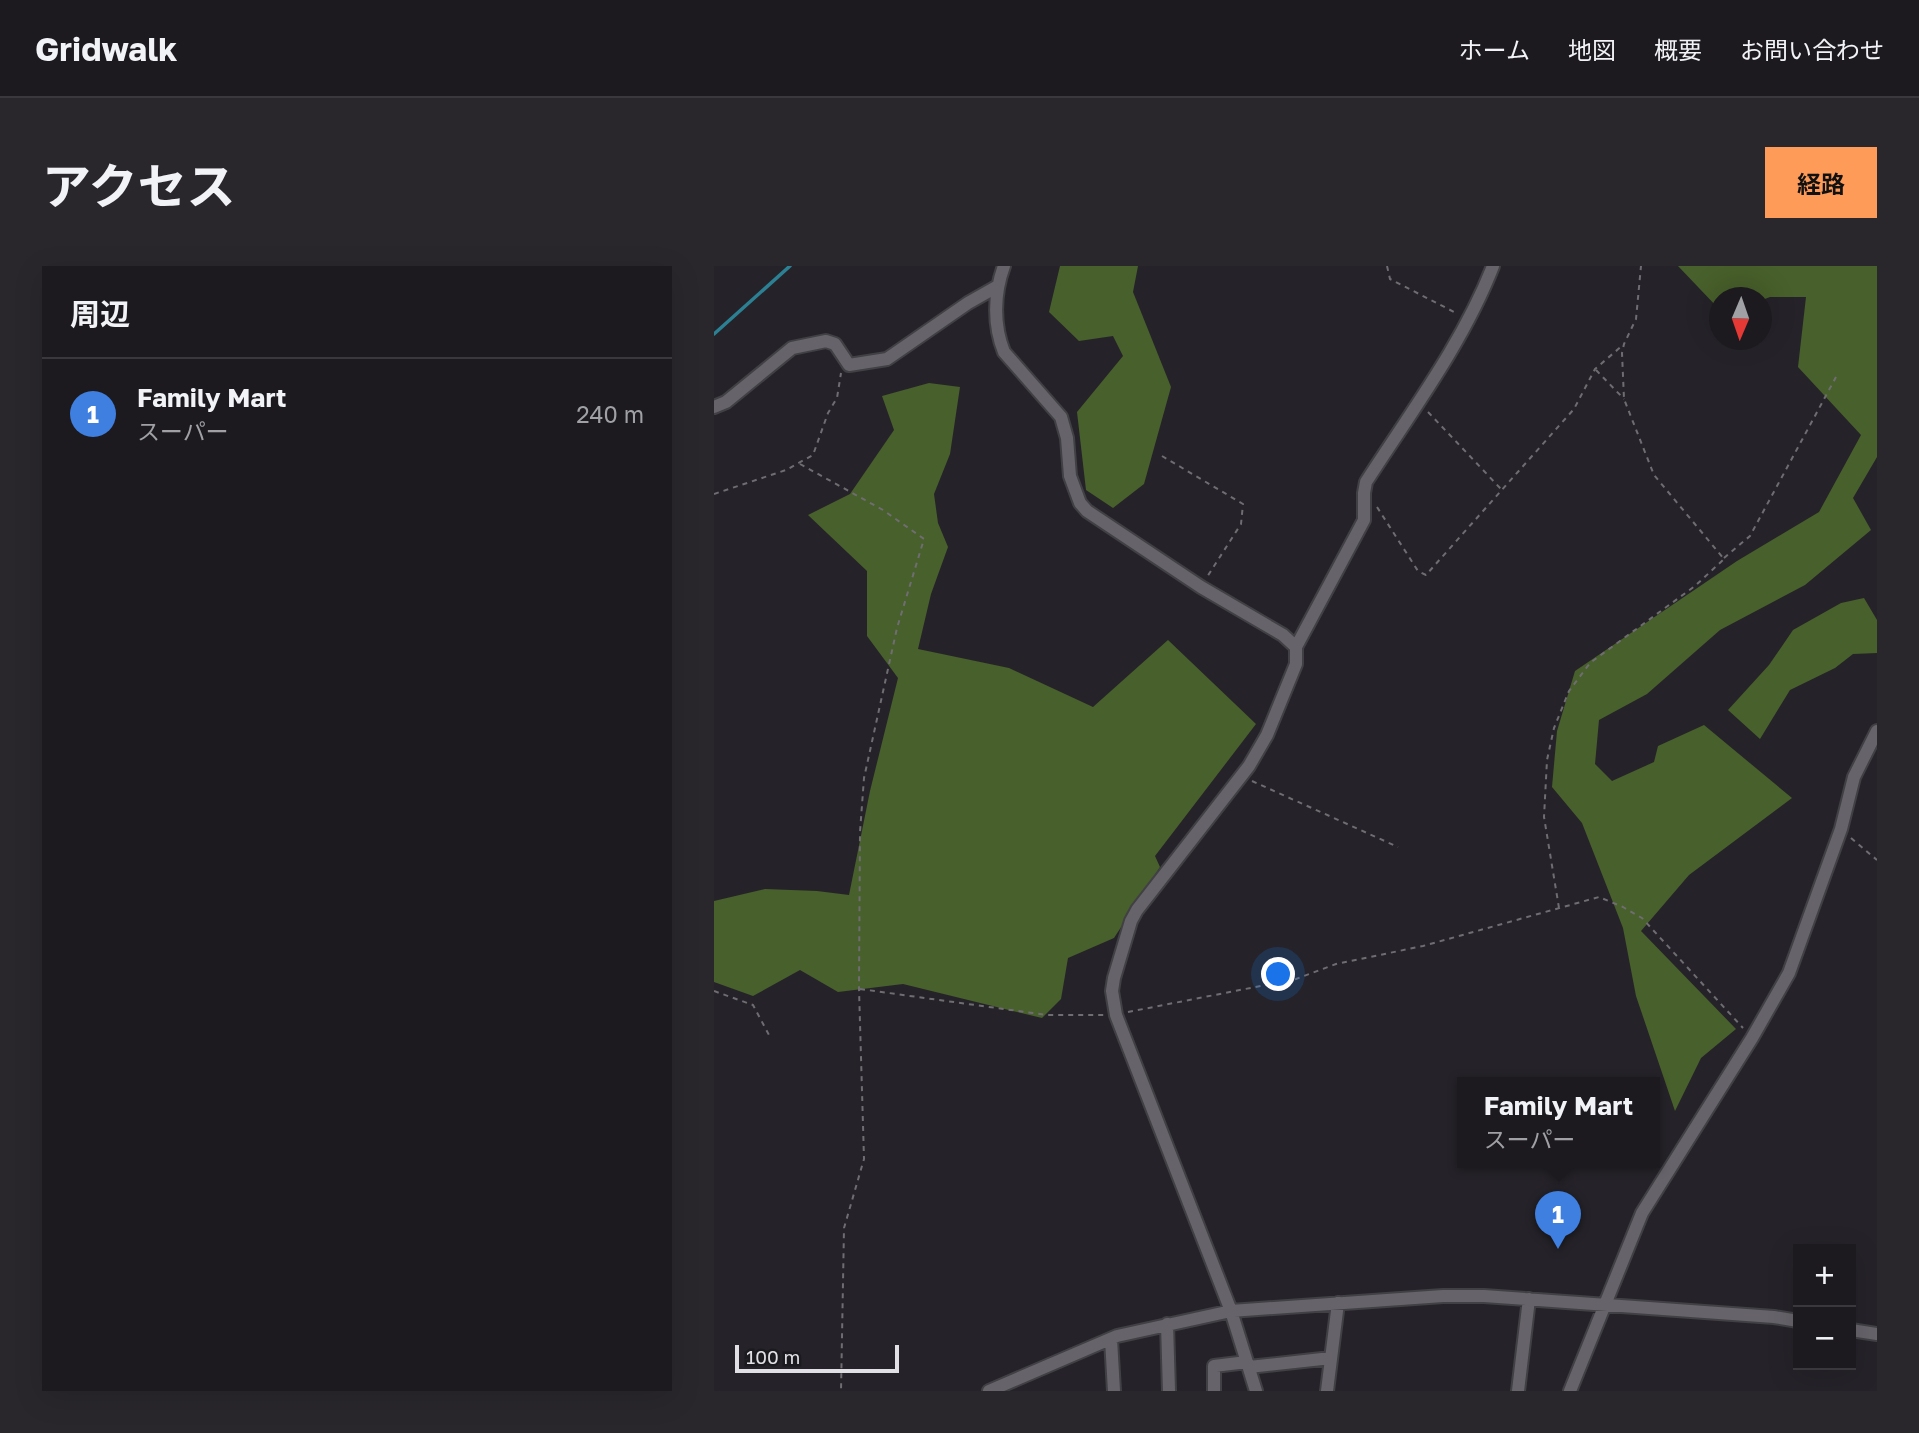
<!DOCTYPE html>
<html lang="ja">
<head>
<meta charset="utf-8">
<style>
	:root { --surface:#1c1a1f; --page:#29272c; --text:#f1f3f6; --muted:#a0a1a4; --line:#3a383d; --accent:#fe9b58 }
	body { margin:0; font-family:"Golos Text","Noto Sans JP",sans-serif; background:var(--page); color:var(--text) }
	.controls { position:absolute; right:21px; bottom:21px; display:grid; overflow:hidden; border-radius:0px; box-shadow:0 7px 28px #0002 }
	.controls button { width:63px; height:63px; display:grid; place-items:center; padding:0; border:0; border-bottom:2px solid var(--line); background:var(--surface); color:var(--text); font:35px sans-serif }
	.compass { position:absolute; left:995px; top:21px; width:63px; height:63px; border-radius:50%; background:var(--surface); box-shadow:0 7px 28px #0002; rotate:182deg }
	.scale { position:absolute; left:21px; bottom:18px; width:164px; box-sizing:border-box; padding-left:7px; border:4px solid #e1e0e4; border-top:0; font-size:19px; line-height:24px; white-space:nowrap; color:#e1e0e4; -webkit-text-stroke:5px #1b1a1f; paint-order:stroke }
	.you { position:absolute; left:565px; top:709px; width:24px; height:24px; margin:-18px; border:5px solid #fff; border-radius:50%; background:#1a73e8; box-shadow:0 0 0 10px #1a73e833 }
	.badge { display:grid; place-items:center; width:46px; height:46px; border-radius:50%; background:var(--accent); color:#fff; font-size:23px; font-weight:700 }
	.pin { position:absolute; translate:-50% -58px; filter:drop-shadow(0 2px 4px #0008) }
	.pin::after { content:''; position:absolute; top:37px; width:24px; height:21px; background:inherit; clip-path:polygon(0 0,100% 0,50% 100%) }
	.popup { position:absolute; left:743px; top:811px; width:203px; height:91px; box-sizing:border-box; display:grid; place-content:center; border-radius:0px; background:var(--surface); filter:drop-shadow(0 2px 5px #0005); font-size:23px; white-space:nowrap; color:var(--muted) }
	.popup b { font-size:26px; color:var(--text) }
	.popup::after { content:''; position:absolute; left:50%; top:100%; margin-left:-14px; border:14px solid transparent; border-top-color:var(--surface) }
	.list { margin:0; padding:0; list-style:none }
	h2 { display:flex; justify-content:space-between; align-items:center; height:91px; margin:0; padding:0 28px; font-size:30px }
	h2 small { font-size:23px; font-weight:400; color:var(--muted) }
	.list li { display:grid; grid-template-columns:46px 1fr auto; gap:21px; align-items:center; box-sizing:border-box; height:112px; padding:0 28px; border-top:2px solid var(--line) }
	.list b { display:block; font-size:26px; white-space:nowrap }
	.list p { margin:0; font-size:23px; white-space:nowrap; color:var(--muted) }
	.list em { font-size:23px; font-style:normal; color:var(--muted) }
	.map { position:relative; flex:none; width:1163px; height:1125px; overflow:hidden; border-radius:0px }
	header { display:flex; align-items:center; gap:42px; box-sizing:border-box; height:98px; padding:0 35px; background:var(--surface); border-bottom:2px solid var(--line) }
	header strong { font-size:33px }
	nav { display:flex; gap:38px; margin-inline-start:auto; font-size:24px }
	.intro { display:flex; align-items:center; justify-content:space-between; box-sizing:border-box; height:168px; padding:0 42px }
	h1 { margin:0; font-size:49px }
	.button { padding:18px 32px; border-radius:0px; background:var(--accent); color:#111; font-size:24px; font-weight:700 }
	main { display:flex; gap:42px; padding:0 42px }
	aside { flex:1; background:var(--surface); border-radius:0px; box-shadow:0 7px 28px #0002 }
	.map>svg:first-child { display:block }
	.forest { fill:#48602b }
	.lines { fill:none; stroke-linecap:round; stroke-linejoin:round }
	.stream { stroke:#2b8193; stroke-width:3.5 }
	.minor-casing { stroke:#414044; stroke-width:16 }
	.path { stroke:#6f6d72; stroke-width:2; stroke-dasharray:5 5; stroke-linecap:butt }
	.minor { stroke:#66646a; stroke-width:12 }
</style>
</head>
<body>
<header>
<strong>Gridwalk</strong>
<nav><a>ホーム</a><a>地図</a><a>概要</a><a>お問い合わせ</a></nav>
</header>
<div class="intro"><h1>アクセス</h1><a class="button">経路</a></div>
<main>
<aside>
<h2>周辺<small></small></h2>
<ul class="list">
<li><span class="badge" style="background:#3f7fe0">1</span><div><b>Family Mart</b><p>スーパー</p></div><em>240 m</em></li>
</ul>
</aside>
<div class="map">
<svg width="1163" height="1125" viewBox="0 0 1163 1125">
	<rect width="100%" height="100%" fill="#252329"/>
	<path class="forest" d="M346,0H424L419,26L457,121L430,218L399,242L372,224L363,146L409,90L399,70L365,75L335,46Z
		M964,0H1163V191L1139,232L1157,264L1091,319L1006,364L933,428L885,454L881,498L898,515L940,496L944,480L990,459L1078,532L975,609L927,665L1022,763L987,792L961,845L922,730L909,662L868,557L838,521L843,465L861,405L1023,295L1105,246L1147,169L1084,101L1092,31H1056L1048,34V32H1006L1005,43Z
		M215,117L246,121L236,188L220,228L224,257L234,281L217,328L204,383L295,402L379,441L454,374L542,458L441,590L446,601L400,672L354,692L347,733L328,752L189,718L124,726L86,704L39,730L0,716V635L51,623L103,625L135,629L156,525L184,412L153,370V305L94,249L136,228L180,164L168,130Z
		M1150,332L1163,354V387L1139,388L1121,402L1076,424L1046,473L1014,444L1055,399L1079,364L1127,337Z"/>
	<g class="lines">
		<path class="stream" d="M0,68L76,0"/>
		<defs>
			<path id="minor" d="M290,0C280,27 279,59 290,86L347,151L353,172L356,210L366,237L373,245L487,321L569,369L582,381V398L553,469L535,500L423,644L417,655L400,712L398,725L402,749L517,1045L542,1125
				M0,141L12,136L78,82L112,75L121,78L135,99L173,93L254,37L284,20
				M582,381L650,254V227L652,216C697,146 749,77 779,0
				M453,1058L455,1125
				M1137,1064L1163,1068
				M397,1073L400,1125
				M535,1101L617,1092
				M275,1125L403,1070L517,1045L729,1030H770L1060,1051L1084,1055
				M500,1125V1100L533,1096
				M613,1125L624,1037
				M804,1125L815,1033
				M856,1125L928,947L1038,772L1075,707L1127,563L1140,511L1163,465"/>
		</defs>
		<use href="#minor" class="minor-casing"/>
		<path class="path" d="M673,0L676,13L744,48
			M882,104L910,133
			M714,146L787,223
			M448,190L529,238L527,258L493,311
			M86,198L169,244L210,273L183,362L150,512L146,566L145,723L150,893L130,962L127,1125
			M0,228L72,204L99,189L114,147L123,132L127,107
			M663,241L704,305L712,309L860,143L881,103L909,79
			M1010,292L1036,270L1122,111
			M538,515L684,581
			M1137,572L1163,594
			M845,642L830,551L833,494L840,462L855,425L876,397L981,320L1010,293L940,209L910,133L908,87L910,78L922,53L927,0
			M146,723L333,749H391
			M0,725L39,739L55,769
			M414,746L582,713L622,698L709,680L885,631L909,641L928,652L1029,762"/>
		<use href="#minor" class="minor"/>
	</g>
</svg>
<div class="controls">
<button>+</button>
<button>−</button>
</div>
<svg class="compass" viewBox="-18 -18 36 36"><path d="M0-13l5 13h-10z" fill="#e53935"/><path d="M0 13l5-13h-10z" fill="#a0a1a4"/></svg>
<div class="scale">100 m</div>
<div class="you"></div>
<div class="pin badge" style="left:844px;top:983px;background:#3f7fe0">1</div>
<div class="popup"><b>Family Mart</b>スーパー</div>
</div>
</main>
</body>
</html>
